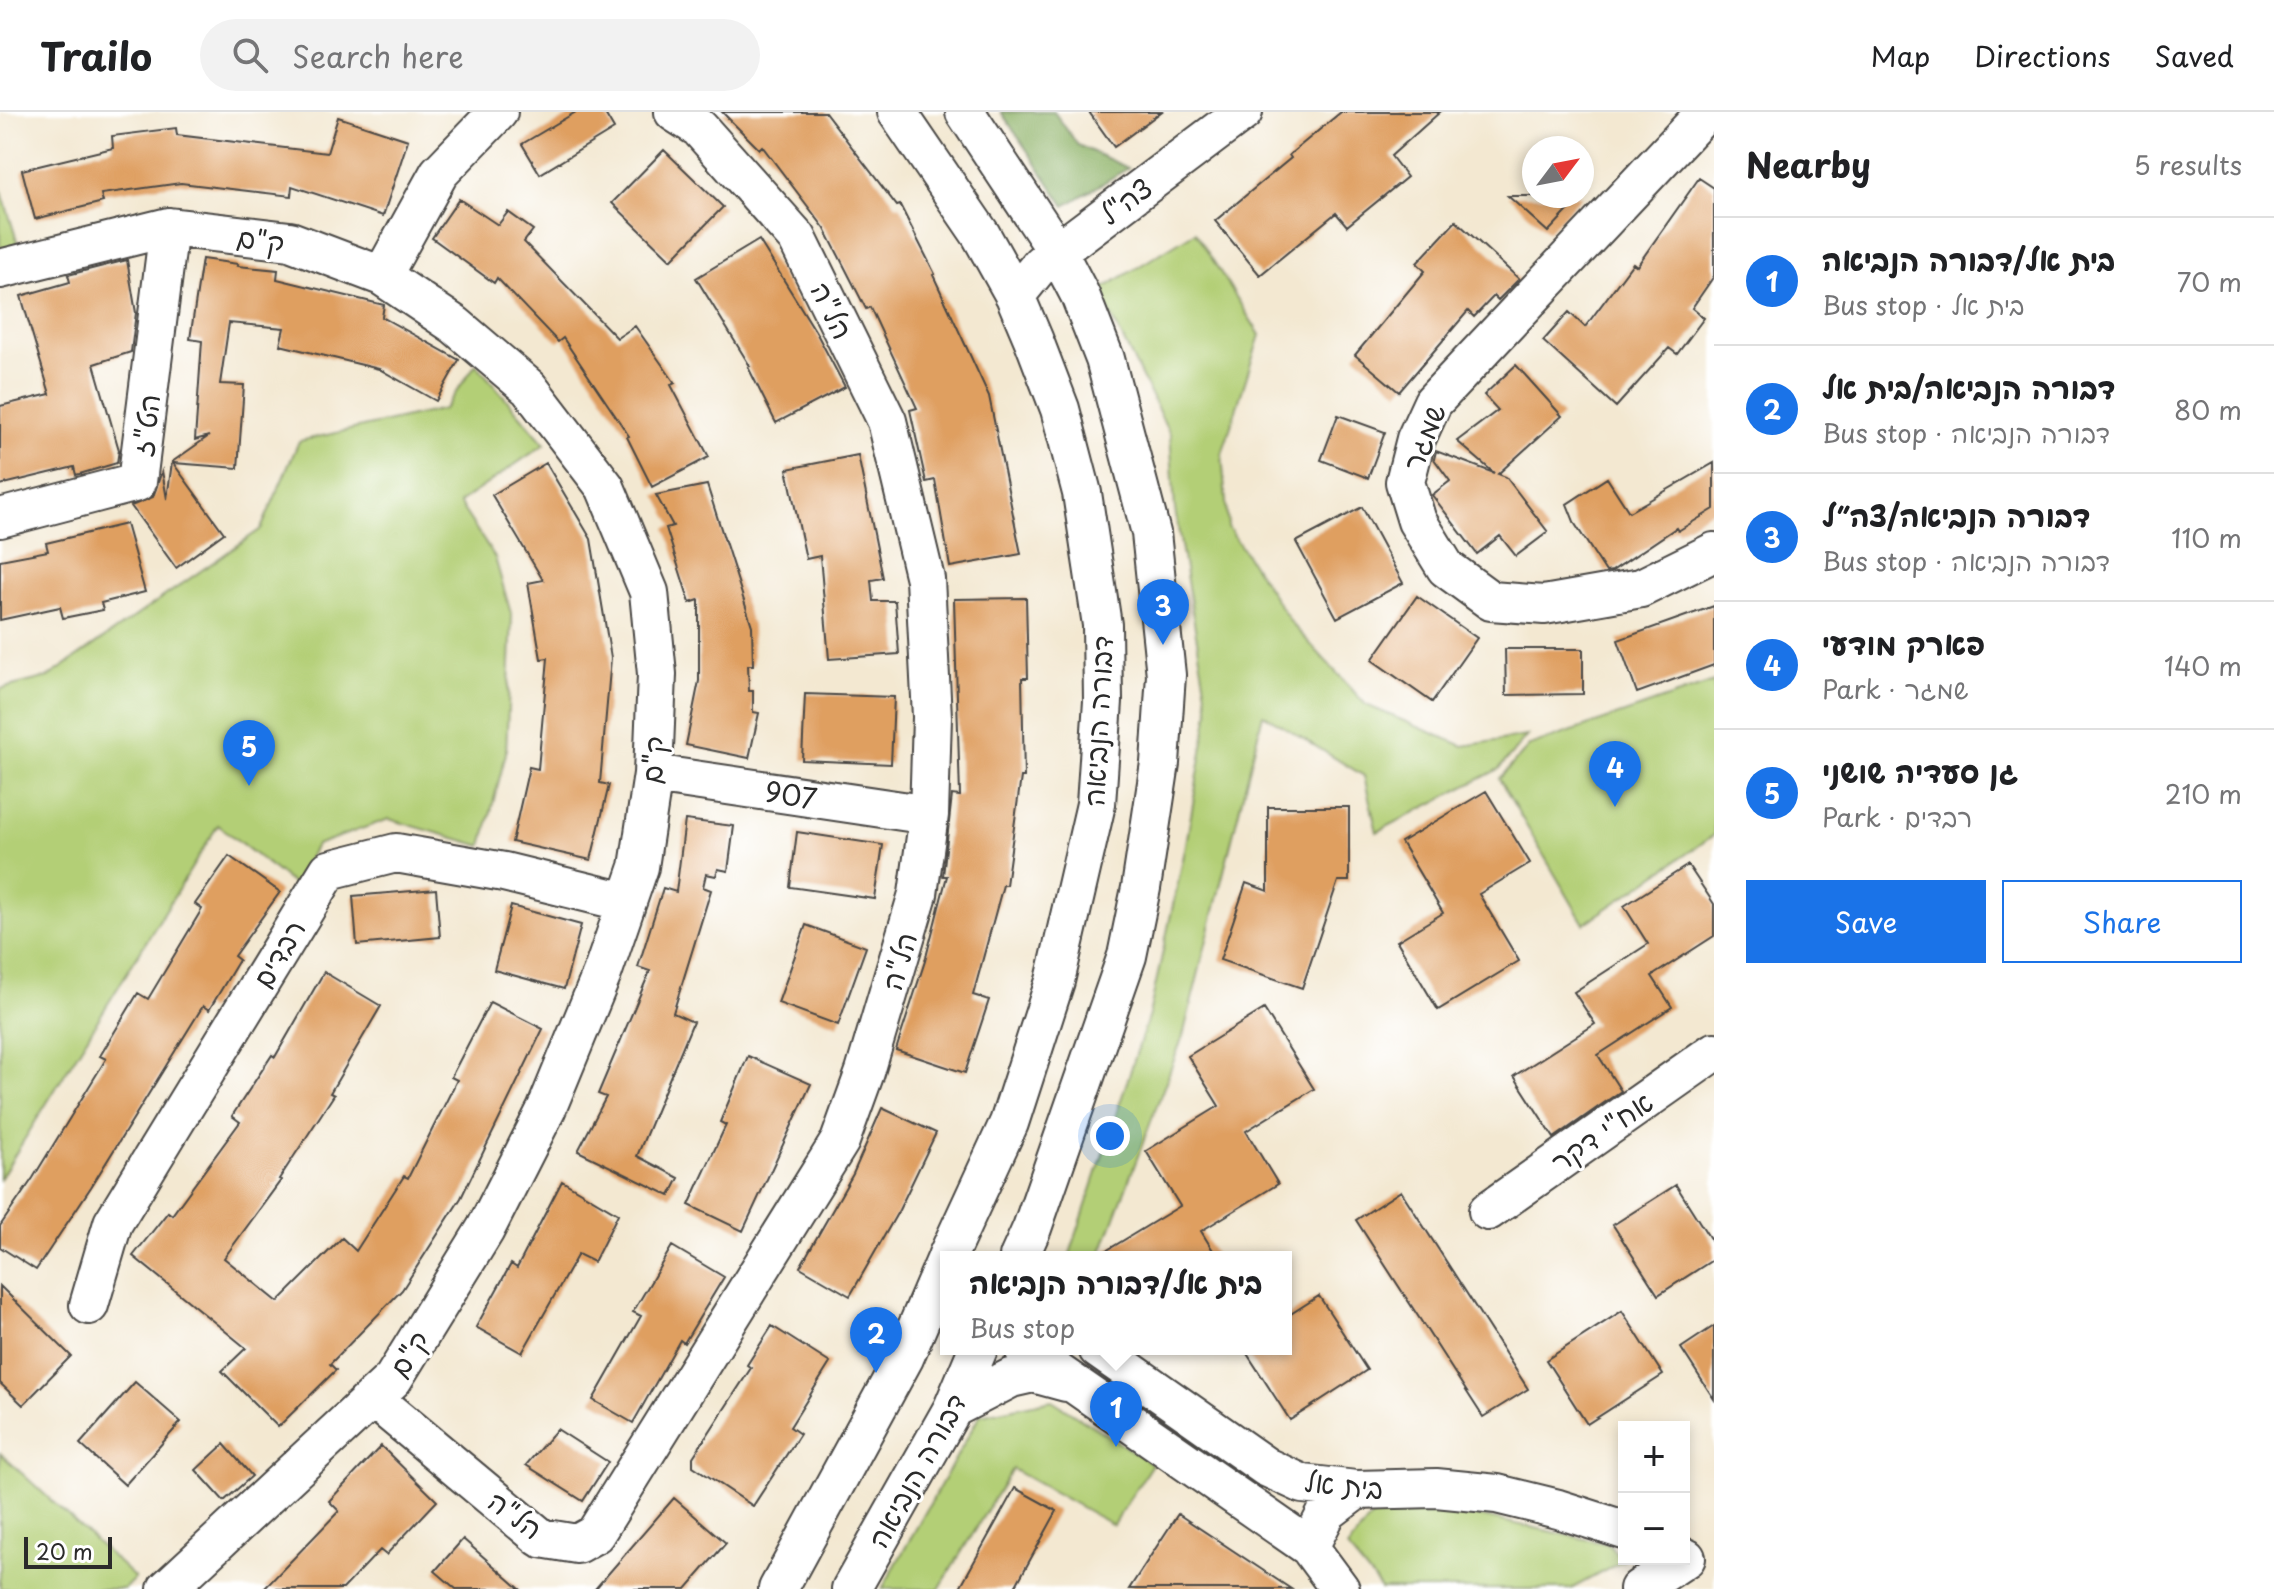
<!DOCTYPE html>
<html lang="en">
<head>
<meta charset="utf-8">
<style>
	:root { --surface:#fff; --page:#f2f2f2; --text:#202124; --muted:#757577; --line:#e0e0e0; --accent:#1a73e8 }
	body { margin:0; font-family:"Playpen Sans","Playpen Sans Hebrew",sans-serif; background:var(--page); color:var(--text) }
	.controls { position:absolute; right:24px; bottom:24px; display:grid; overflow:hidden; border-radius:0px; box-shadow:0 4px 12px #0003 }
	.controls button { width:72px; height:72px; display:grid; place-items:center; padding:0; border:0; border-bottom:2px solid var(--line); background:var(--surface); color:var(--text); font:40px sans-serif }
	.compass { position:absolute; left:1522px; top:24px; width:72px; height:72px; border-radius:50%; background:var(--surface); box-shadow:0 4px 12px #0003; rotate:58deg }
	.scale { position:absolute; left:24px; bottom:20px; width:88px; box-sizing:border-box; padding-left:8px; border:4px solid #2b2b2b; border-top:0; font-size:22px; line-height:28px; white-space:nowrap; color:#2b2b2b; -webkit-text-stroke:6px #fff; paint-order:stroke }
	.you { position:absolute; left:1110px; top:1024px; width:28px; height:28px; margin:-20px; border:6px solid #fff; border-radius:50%; background:#1a73e8; box-shadow:0 0 0 12px #1a73e833 }
	.badge { display:grid; place-items:center; width:52px; height:52px; border-radius:50%; background:var(--accent); color:#fff; font-size:26px; font-weight:700 }
	.pin { position:absolute; translate:-50% -66px; filter:drop-shadow(0 2px 4px #0008) }
	.pin::after { content:''; position:absolute; top:42px; width:28px; height:24px; background:inherit; clip-path:polygon(0 0,100% 0,50% 100%) }
	.popup { position:absolute; left:940px; top:1139px; width:352px; height:104px; box-sizing:border-box; display:grid; place-content:center; border-radius:0px; background:var(--surface); filter:drop-shadow(0 2px 6px #0005); font-size:26px; white-space:nowrap; color:var(--muted) }
	.popup b { font-size:30px; color:var(--text) }
	.popup::after { content:''; position:absolute; left:50%; top:100%; margin-left:-16px; border:16px solid transparent; border-top-color:var(--surface) }
	.list { margin:0; padding:0; list-style:none }
	h2 { display:flex; justify-content:space-between; align-items:center; height:104px; margin:0; padding:0 32px; font-size:34px }
	h2 small { font-size:26px; font-weight:400; color:var(--muted) }
	.list li { display:grid; grid-template-columns:52px 1fr auto; gap:24px; align-items:center; box-sizing:border-box; height:128px; padding:0 32px; border-top:2px solid var(--line) }
	.list b { display:block; font-size:30px; white-space:nowrap }
	.list p { margin:0; font-size:26px; white-space:nowrap; color:var(--muted) }
	.list em { font-size:26px; font-style:normal; color:var(--muted) }
	.actions { display:flex; gap:16px; padding:24px 32px }
	.actions a { flex:1; padding:18px 0; border:2px solid var(--accent); border-radius:0px; text-align:center; font-size:28px; color:var(--accent) }
	.actions .main { background:var(--accent); color:#fff }
	.icon { flex:none; width:44px; height:44px; fill:none; stroke:currentColor; stroke-width:2; stroke-linecap:round; stroke-linejoin:round }
	.map { position:relative; flex:none; width:1714px; height:1477px; overflow:hidden }
	header { display:flex; align-items:center; gap:48px; box-sizing:border-box; height:112px; padding:0 40px; background:var(--surface); border-bottom:2px solid var(--line) }
	header strong { font-size:38px }
	nav { display:flex; gap:44px; margin-inline-start:auto; font-size:28px }
	.search { width:560px; height:72px; background:var(--page); display:flex; align-items:center; gap:20px; box-sizing:border-box; padding:0 28px; border-radius:44px; color:var(--muted); font-size:30px }
	main { display:flex }
	aside { flex:1; background:var(--surface) }
	.map>svg:first-child { display:block }
	.green { fill:#b3cf76; stroke:#6f7d50; stroke-width:2 }
	.forest { fill:#8eb267; stroke:#5c6e49; stroke-width:2 }
	.building { fill:#df9f61 }
	.lines { fill:none; stroke-linecap:round; stroke-linejoin:round }
	.minor-casing { stroke:#494744; stroke-width:42 }
	.minor { stroke:#fff; stroke-width:38 }
	.labels { text-anchor:middle; dominant-baseline:central; stroke-width:6; stroke-linejoin:round; paint-order:stroke }
	.street-label { font-size:28px; fill:#2b2b2b; stroke:#fff }
</style>
</head>
<body>
<header>
<strong>Trailo</strong>
<div class="search"><svg class="icon" aria-label="search" viewBox="0 0 24 24"><circle cx="10" cy="10" r="6"/><path d="M15 15l6 6"/></svg>Search here</div>
<nav><a>Map</a><a>Directions</a><a>Saved</a></nav>
</header>
<main>
<div class="map">
<svg width="1714" height="1477" viewBox="0 0 1714 1477">
	<rect width="100%" height="100%" fill="#fff"/>
	<filter id="ink" filterUnits="userSpaceOnUse"><feTurbulence type="fractalNoise" baseFrequency=".0125" numOctaves="2"/><feDisplacementMap in="SourceGraphic" scale="16" xChannelSelector="R" yChannelSelector="G"/><feConvolveMatrix kernelMatrix="1 2 1 2 8 2 1 2 1" color-interpolation-filters="sRGB"/></filter>
	<filter id="wash" filterUnits="userSpaceOnUse"><feTurbulence type="fractalNoise" baseFrequency=".006" numOctaves="4" result="noise"/><feDisplacementMap in="SourceGraphic" scale="32" xChannelSelector="R" yChannelSelector="G"/><feGaussianBlur stdDeviation="1.8" result="paint"/><feColorMatrix in="noise" values="0 0 0 0 0 0 0 0 0 0 0 0 0 0 0 0 0 1.4 0 .05"/><feComposite in="paint" operator="in"/></filter>
	<g filter="url(#wash)">
		<rect width="100%" height="100%" fill="#f3e8d1"/>
		<path class="green" d="M0,74L19,135L0,139Z
			M1195,120L1260,223L1222,342L1228,415L1292,512L1366,593L1463,634L1527,624L1499,657L1377,720L1364,664L1263,602L1183,924L1100,1145H1069L1149,903L1185,738L1209,599L1175,398L1170,322L1099,179Z
			M476,252L545,332L459,391L495,446L512,505L506,641L482,734L389,707L316,733L294,773L218,713L0,1067V577L48,565L261,417L299,329L444,297Z
			M1714,570V723L1584,812L1499,667L1529,634Z
			M1052,1288L1152,1352L1113,1413L1012,1357L939,1477H882L980,1303Z
			M0,1341L135,1466L124,1477H0Z
			M1388,1384L1608,1432L1623,1449L1571,1477H1381L1347,1436Z"/>
		<path class="forest" d="M1001,0H1054L1078,33L1128,56L1065,94Z"/>
		<g id="blocks">
			<path class="building" d="M576,0H604L614,17L540,62L522,32Z
				M722,0H825L897,94L900,93L935,162L933,163L989,284L1021,442L950,455L935,368L926,370L910,298L917,296L870,195L866,197L825,117L762,34L759,37Z
				M1089,0H1161L1114,35Z
				M1341,0H1440L1391,44L1407,65L1347,114L1336,101L1260,163L1215,109L1291,46L1289,43Z
				M338,5L408,28L383,104L292,74L291,84L181,71L101,82L103,90L35,107L22,58L113,36L112,24L176,16L177,23L327,41Z
				M664,38L723,95L671,148L612,91Z
				M1699,66L1714,76V164L1692,196L1704,206L1677,242L1669,236L1616,295L1543,229L1569,200L1585,215L1633,151L1637,154Z
				M1508,84H1582L1548,120Z
				M459,87L498,113L508,100L533,118L524,130L617,226L635,214L675,271L671,273L709,345L652,375L627,325L629,324L563,226L558,230L497,166L494,171L432,126Z
				M1456,109L1519,167L1498,188L1494,184L1474,205L1468,199L1399,280L1355,243L1425,159L1417,151Z
				M759,128L816,220L845,275L776,311L748,255L750,254L696,166Z
				M202,147L238,152L237,154L278,158L277,167L384,193L382,205L459,248L436,289L379,257L280,233L284,216L229,211L220,272L244,273L238,356L173,351L224,421L176,456L131,394L153,385L162,359L167,387L172,350L209,324L195,328L202,229L190,227Z
				M127,148L136,201L131,240L94,252L119,338L117,351L76,363L74,355L0,373V294L50,282L21,184L70,170L68,163Z
				M1516,253L1562,304L1498,362L1506,365L1548,420L1516,444L1500,424L1477,442L1432,383L1450,369L1434,347L1436,339L1494,361L1457,329L1498,298L1484,283Z
				M1338,303L1385,320L1368,366L1321,348Z
				M858,343L883,466L871,468L873,489H895L899,542L829,547L820,444L806,447L787,357Z
				M546,351L591,427L611,546L600,671L609,673L591,748L512,730L529,655L538,657L548,546L541,547L528,471L543,468L492,383Z
				M1714,351V397L1678,419L1676,416L1612,459L1606,460L1575,412L1567,392L1607,366L1629,400Z
				M707,373L752,514L753,553H748L749,579H753V600L759,601L749,646L686,633L699,569V488L690,491L666,416L673,414L656,383Z
				M1362,395L1403,471L1337,506L1296,430Z
				M126,412L145,480L101,491L103,498L63,506L60,495L0,508V448L48,439L46,431Z
				M1417,484L1477,526L1432,590L1372,548Z
				M1026,486L1028,566H1022L1024,665H1021L1006,773H1003L973,883L989,888L965,961L896,938L925,849L947,764H943L952,683L960,684L954,487Z
				M1714,494V553L1637,581L1618,528Z
				M1505,537H1583V582L1506,583Z
				M805,582L894,585L891,652L802,648Z
				M1486,679L1530,751L1479,782L1519,849L1438,898L1397,829L1443,801L1401,730Z
				M1268,695H1349V769H1338L1302,876L1220,848L1246,771L1268,779Z
				M685,708L734,714L728,759L718,757L716,764L706,762L703,775L711,778L673,901L693,910L637,1044L679,1066L670,1084L578,1039L606,985L598,982L650,859L638,855L663,776L676,780Z
				M797,720L883,733L875,787L790,775Z
				M229,744L280,780L234,844L239,848L209,898L203,894L91,1075L36,1158L0,1135V1114L33,1066L106,947L100,944L138,881L148,887L202,797L195,792Z
				M1688,753L1714,792V824L1652,864L1672,895L1598,943L1621,979L1554,1026L1514,964L1595,912L1574,880L1648,832L1624,794Z
				M436,777L440,825L357,833L353,784Z
				M511,794L581,813L564,877L494,858Z
				M806,813L866,835L838,913L778,891Z
				M324,860L381,894L330,981L334,983L279,1067L281,1068L224,1146L278,1190L342,1126L356,1139L404,1064L408,1066L457,968L451,965L490,890L543,917L461,1086L402,1178L330,1252L336,1258L278,1315L222,1259L246,1236L133,1144L168,1100L172,1103L240,1010L232,1004L272,943L275,945Z
				M1264,897L1314,977L1246,1019L1278,1072L1201,1119L1217,1145H1096L1180,1094L1146,1039L1219,994L1188,944Z
				M748,944L811,972L743,1119L689,1093L726,1013L720,1010Z
				M882,996L936,1021L899,1098L850,1184L800,1155L853,1062Z
				M562,1069L618,1102L594,1150L578,1142L522,1241L476,1215L511,1152L517,1156Z
				M1676,1073L1714,1133V1147L1658,1183L1613,1113Z
				M1401,1079L1528,1277L1483,1305L1356,1108Z
				M672,1134L724,1165L684,1231L680,1228L633,1311L593,1288L641,1204L633,1200Z
				M0,1174L71,1244L23,1293L0,1271Z
				M1319,1184L1367,1258L1290,1308L1244,1237H1286V1205Z
				M1622,1199L1663,1263L1587,1312L1546,1248Z
				M772,1214L830,1251L790,1315L800,1322L753,1394L693,1354V1345L751,1256L747,1253Z
				M1714,1214V1287L1681,1236Z
				M135,1270L181,1310L125,1373L80,1332Z
				M557,1317L608,1350L583,1389L526,1353Z
				M224,1332L252,1364L224,1389L196,1358Z
				M381,1334L437,1389L386,1443L380,1438L343,1477H264L339,1399L329,1389Z
				M1015,1376L1057,1399L1014,1477H959Z
				M674,1386L726,1431L686,1477H595Z
				M1178,1402L1291,1477H1129Z
				M463,1427L520,1477H456L435,1459Z"/>
		</g>
	</g>
	<g filter="url(#ink)">
		<use href="#blocks" fill-opacity="0" stroke="#494744" stroke-width="2"/>
		<g class="lines">
			<defs>
				<path id="minor" d="M897,0L981,123L1015,184L1034,229L1060,297L1082,381L1102,513L1103,589L1096,692L1055,869L1009,1011L947,1145
					M965,0L1057,139L1080,183L1105,247L1151,421L1166,563L1160,651L1141,776L1127,844L1032,1116L1019,1145
					M1706,0L1433,290L1416,327L1405,370L1417,409L1446,456L1491,489L1544,493L1641,476L1714,440
					M0,157L169,115L290,129L382,164L455,213L529,276L605,375L649,480L657,562L653,662L639,755L602,862L546,998L485,1118L393,1267L167,1477
					M382,164L439,61L498,0
					M1015,184L1041,152L1243,0
					M0,406L137,370L169,115
					M653,662L929,703
					M1488,1099L1714,940
					M89,1193L113,1111L329,758L396,741L504,760L626,790
					M1024,1237L1309,1435L1340,1477
					M1098,1237L1266,1355L1303,1372L1356,1378L1436,1376L1497,1382L1558,1397L1624,1418
					M373,1286L541,1426L577,1432L595,1422L840,1029L865,960L918,782L929,703L932,605L925,467L887,309L797,126L699,16L674,0
					M953,1296L1011,1266L1033,1261L1066,1270
					M1309,1435L1327,1400L1356,1378
					M778,1477L904,1246L946,1148
					M851,1477L953,1296L978,1237
					M1639,1477L1686,1446"/>
			</defs>
			<use href="#minor" class="minor-casing"/>
			<use href="#minor" class="minor"/>
		</g>
	</g>
	<g class="labels">
		<g class="street-label">
			<text transform="translate(1125 88) rotate(-37)">צה"ל</text>
			<text transform="translate(261 127) rotate(8)">ק"ם</text>
			<text transform="translate(833 198) rotate(64)">הל"ה</text>
			<text transform="translate(145 313) rotate(-83)">הט"ז</text>
			<text transform="translate(1423 325) rotate(-68)">שמגר</text>
			<text transform="translate(1097 609) rotate(-87)">דבורה הנביאה</text>
			<text transform="translate(652 648) rotate(-86)">ק"ם</text>
			<text transform="translate(791 682) rotate(9)">907</text>
			<text transform="translate(278 841) rotate(-59)">רבדים</text>
			<text transform="translate(898 849) rotate(-73)">הל"ה</text>
			<text transform="translate(1601 1019) rotate(-35)">אח"י דקר</text>
			<text transform="translate(408 1241) rotate(-57)">ק"ם</text>
			<text transform="translate(916 1358) rotate(-61)">דבורה הנביאה</text>
			<text transform="translate(1344 1372) rotate(6)">בית אל</text>
			<text transform="translate(516 1402) rotate(37)">הל"ה</text>
		</g>
	</g>
</svg>
<div class="controls">
<button>+</button>
<button>−</button>
</div>
<svg class="compass" viewBox="-18 -18 36 36"><path d="M0-13l5 13h-10z" fill="#e53935"/><path d="M0 13l5-13h-10z" fill="#757577"/></svg>
<div class="scale">20 m</div>
<div class="you"></div>
<div class="pin badge" style="left:1116px;top:1335px">1</div>
<div class="popup"><b>בית אל/דבורה הנביאה</b>Bus stop</div>
<div class="pin badge" style="left:876px;top:1261px">2</div>
<div class="pin badge" style="left:1163px;top:533px">3</div>
<div class="pin badge" style="left:1615px;top:695px">4</div>
<div class="pin badge" style="left:249px;top:674px">5</div>
</div>
<aside>
<h2>Nearby<small>5 results</small></h2>
<ul class="list">
<li><span class="badge">1</span><div><b>בית אל/דבורה הנביאה</b><p>Bus stop · בית אל</p></div><em>70 m</em></li>
<li><span class="badge">2</span><div><b>דבורה הנביאה/בית אל</b><p>Bus stop · דבורה הנביאה</p></div><em>80 m</em></li>
<li><span class="badge">3</span><div><b>דבורה הנביאה/צה״ל</b><p>Bus stop · דבורה הנביאה</p></div><em>110 m</em></li>
<li><span class="badge">4</span><div><b>פארק מודעי</b><p>Park · שמגר</p></div><em>140 m</em></li>
<li><span class="badge">5</span><div><b>גן סעדיה שושני</b><p>Park · רבדים</p></div><em>210 m</em></li>
</ul>
<div class="actions"><a class="main">Save</a><a>Share</a></div>
</aside>
</main>
</body>
</html>
